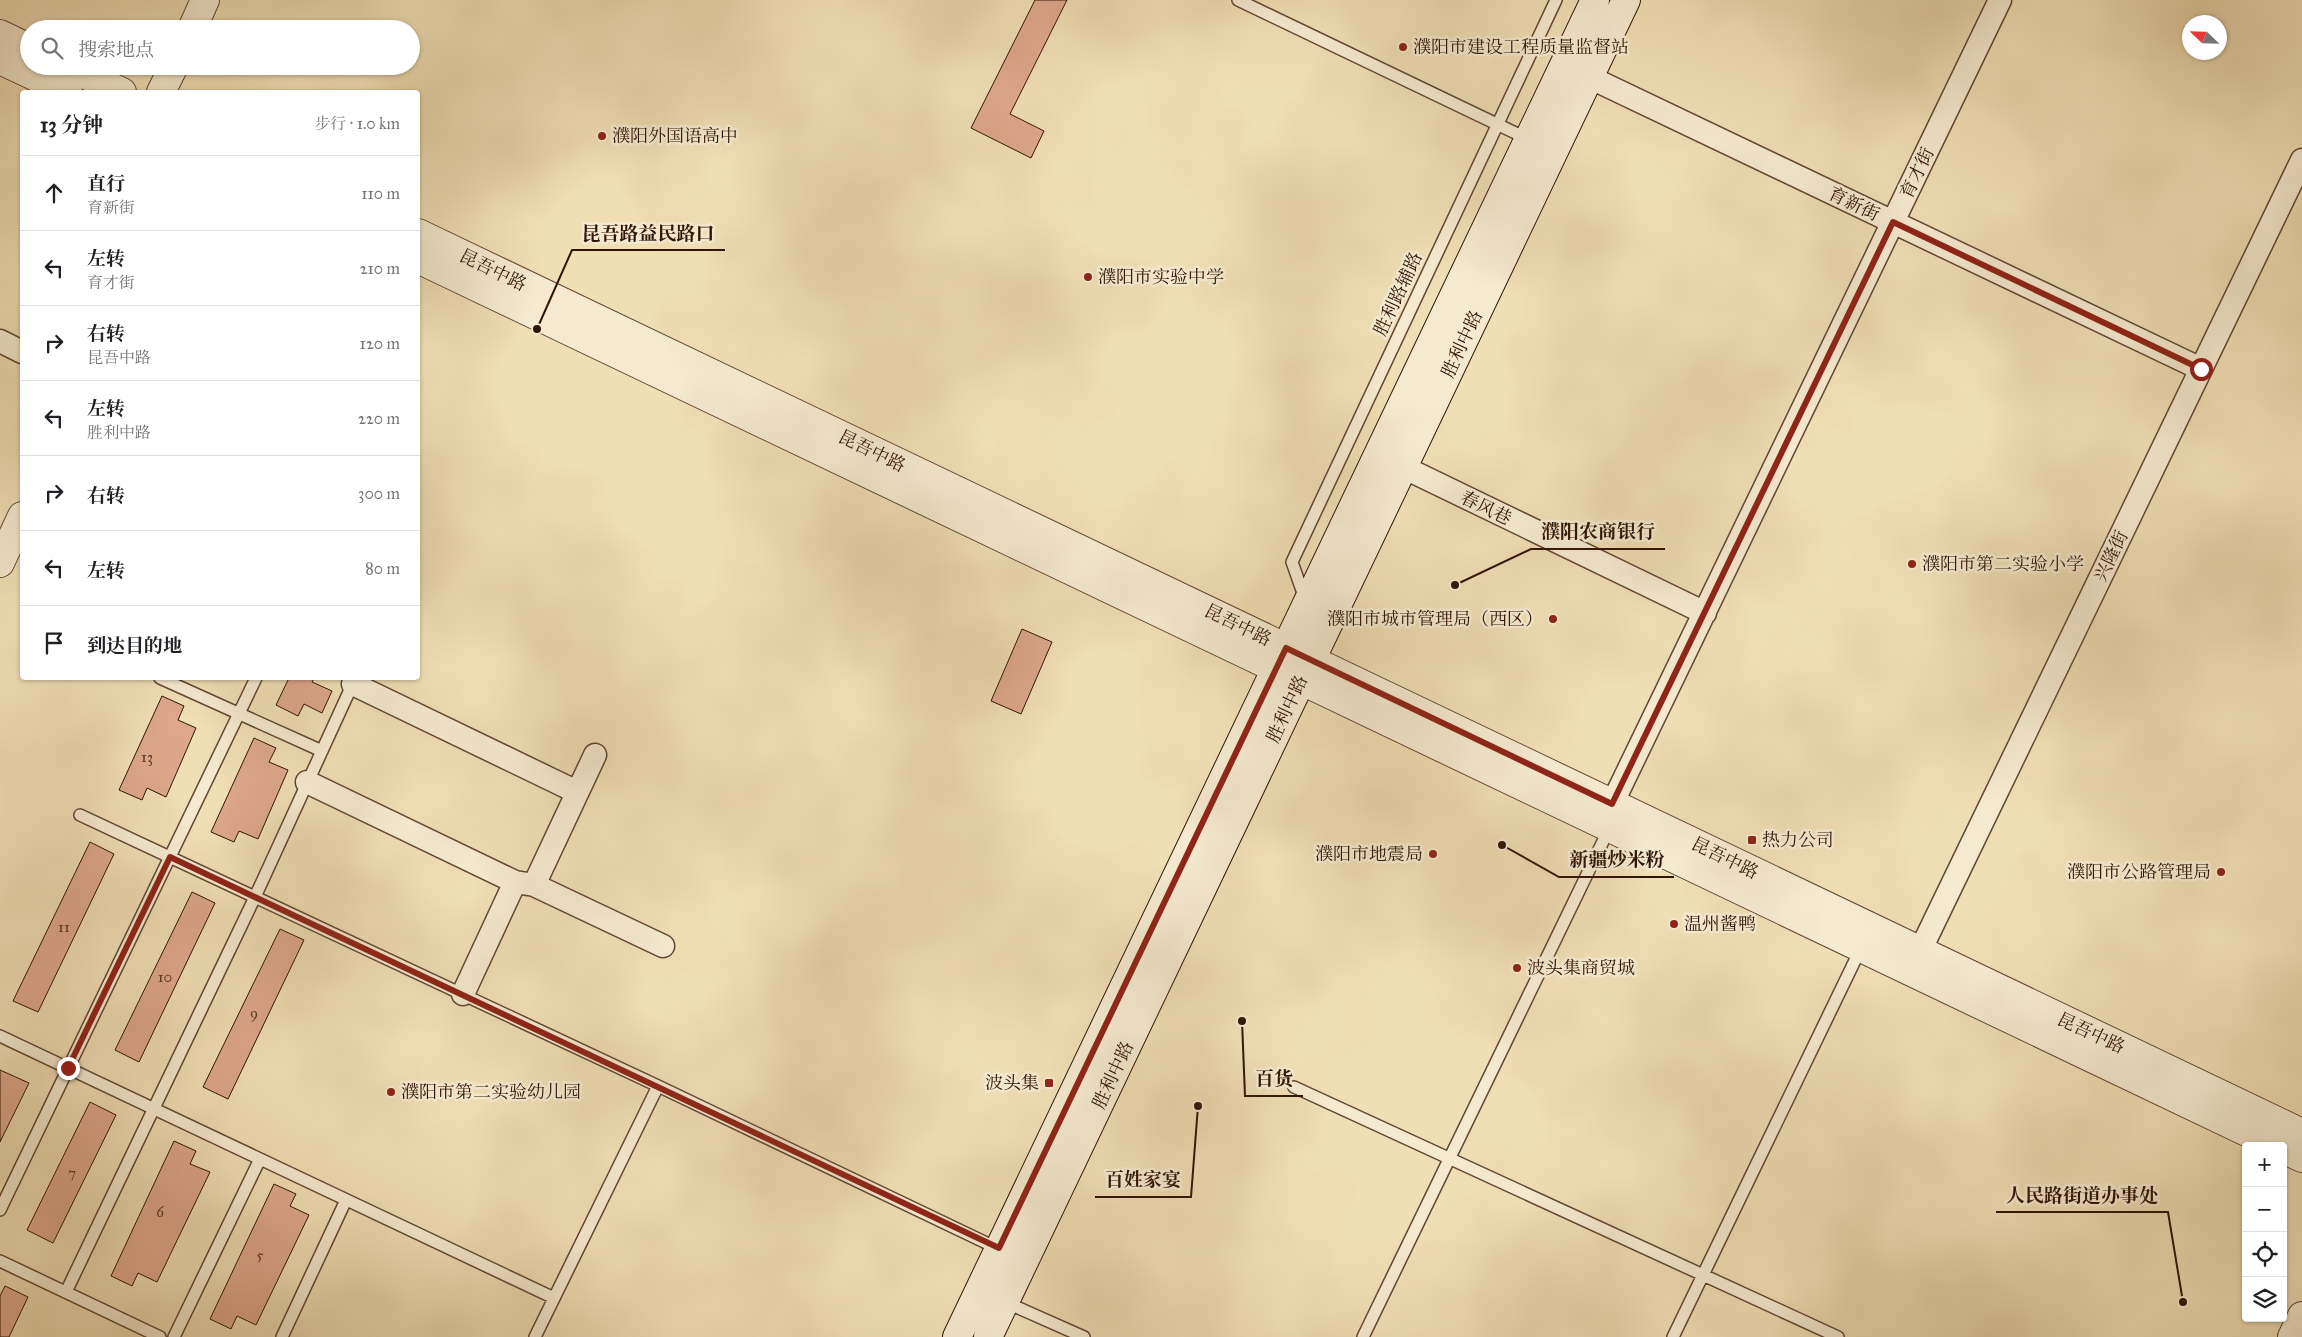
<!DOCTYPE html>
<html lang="zh">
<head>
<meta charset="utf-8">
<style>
	:root { --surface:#fff; --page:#f6f6f6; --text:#202124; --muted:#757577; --line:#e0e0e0 }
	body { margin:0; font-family:"IM FELL Great Primer","Noto Serif SC",serif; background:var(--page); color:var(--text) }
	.controls { position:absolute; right:15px; bottom:15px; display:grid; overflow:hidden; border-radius:5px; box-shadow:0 1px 4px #0004 }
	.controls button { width:45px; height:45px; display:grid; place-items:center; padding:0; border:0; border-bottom:1px solid var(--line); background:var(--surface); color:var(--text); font:25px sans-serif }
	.compass { position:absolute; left:2182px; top:15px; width:45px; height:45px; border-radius:50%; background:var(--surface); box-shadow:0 1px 4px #0004; rotate:293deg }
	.stop { position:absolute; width:15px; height:15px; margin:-11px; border:4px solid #8f2418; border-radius:50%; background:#fff }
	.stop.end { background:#8f2418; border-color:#fff; box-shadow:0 1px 5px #0008 }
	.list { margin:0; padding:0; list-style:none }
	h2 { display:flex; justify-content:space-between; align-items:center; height:65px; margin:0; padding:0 20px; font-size:21px }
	h2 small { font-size:16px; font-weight:400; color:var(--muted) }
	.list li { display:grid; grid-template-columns:32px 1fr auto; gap:15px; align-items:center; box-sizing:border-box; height:75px; padding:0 20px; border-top:1px solid var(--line) }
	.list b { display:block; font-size:19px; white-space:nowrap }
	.list p { margin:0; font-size:16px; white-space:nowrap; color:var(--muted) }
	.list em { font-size:16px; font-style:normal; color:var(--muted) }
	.icon { flex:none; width:28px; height:28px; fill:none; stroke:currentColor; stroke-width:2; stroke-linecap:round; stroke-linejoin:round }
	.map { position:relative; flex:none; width:2302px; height:1337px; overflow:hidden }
	.search { position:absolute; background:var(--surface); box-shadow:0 1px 4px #0004; left:20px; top:20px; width:400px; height:55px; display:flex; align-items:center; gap:12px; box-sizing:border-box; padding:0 18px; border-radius:28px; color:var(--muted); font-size:19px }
	.panel { position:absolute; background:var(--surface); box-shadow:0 1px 4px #0004; left:20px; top:90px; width:400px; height:590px; border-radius:5px }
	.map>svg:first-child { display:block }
	.building { fill:#dda78b; stroke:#311406 }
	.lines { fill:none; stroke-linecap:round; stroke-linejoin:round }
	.service-casing { stroke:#614632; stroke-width:14 }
	.minor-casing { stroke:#614632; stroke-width:25 }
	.tertiary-casing { stroke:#614632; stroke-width:30 }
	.secondary-casing { stroke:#311406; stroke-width:30 }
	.service { stroke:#f5eacf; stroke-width:11 }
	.minor { stroke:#f5eacf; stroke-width:22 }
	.tertiary { stroke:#f5eacf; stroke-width:28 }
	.secondary { stroke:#f5eacf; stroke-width:28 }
	.route { stroke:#8f2418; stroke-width:6 }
	.poi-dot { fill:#8f2418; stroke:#f5eacf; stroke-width:2 }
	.labels { text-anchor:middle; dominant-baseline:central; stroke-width:5; stroke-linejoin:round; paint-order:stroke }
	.number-label { font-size:15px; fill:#5c3927 }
	.poi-label { font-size:18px; fill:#311406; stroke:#f5eacf; text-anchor:start }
	.street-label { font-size:18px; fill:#311406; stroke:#f5eacf }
	.leader { fill:none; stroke:#311406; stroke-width:2 }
	.callout-dot { fill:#311406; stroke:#f5eacf; stroke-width:2 }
	.callout-label { font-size:19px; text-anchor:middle; font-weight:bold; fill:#311406; stroke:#f5eacf; stroke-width:5; stroke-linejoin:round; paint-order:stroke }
</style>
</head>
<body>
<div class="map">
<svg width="2302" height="1337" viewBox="0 0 2302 1337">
	<rect width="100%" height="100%" fill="#f0deb5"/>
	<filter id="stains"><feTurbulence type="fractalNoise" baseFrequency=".004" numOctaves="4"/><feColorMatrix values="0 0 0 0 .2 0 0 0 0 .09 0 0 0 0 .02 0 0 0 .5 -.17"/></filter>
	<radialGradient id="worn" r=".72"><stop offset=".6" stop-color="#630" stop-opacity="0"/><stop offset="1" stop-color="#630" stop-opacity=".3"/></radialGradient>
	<path class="building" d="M1035,0H1067L1010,114L1044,131L1031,158L971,128Z
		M1022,629L1052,642L1021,714L991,701Z
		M289,678H314L312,682L332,691L322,713L304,704L298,716L276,705Z
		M162,696L184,706L178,720L196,728L166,797L147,788L142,800L119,790Z
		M254,738L276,748L269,762L288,770L258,839L239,831L234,842L211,832Z
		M90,842L114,854L38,1012L13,1001Z
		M192,892L215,903L139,1062L115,1050Z
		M280,929L304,940L228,1099L203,1087Z
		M0,1070L29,1083L0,1142Z
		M90,1102L116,1115L53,1243L27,1230Z
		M174,1141L196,1151L190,1164L210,1172L157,1282L138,1273L132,1286L111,1276Z
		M274,1184L296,1194L290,1206L309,1215L256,1325L237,1316L231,1329L210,1319Z
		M5,1286L28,1297L9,1337H0V1296Z"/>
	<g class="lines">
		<defs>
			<path id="service" d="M1238,0L1528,139
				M1305,599L1292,562L1556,0
				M160,678L322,751
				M80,815L658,1086
				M0,1036L554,1298
				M1294,1087L1838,1337
				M0,1210L256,678
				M0,1261L160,1337
				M66,1292L255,897L354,681
				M1005,1302L1084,1337
				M174,1337L260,1159
				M282,1337L346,1200
				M535,1337L658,1086L999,1249
				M1363,1337L1609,829
				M1673,1337L1861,948"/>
			<path id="minor" d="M1589,77L2201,369
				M0,341L22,352
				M1403,467L1705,613
				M353,684L577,792
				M307,782L515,882L534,885L663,946
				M1612,804L2000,0
				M534,885L595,755
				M1920,951L2302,160
				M463,994L515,882"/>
			<path id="tertiary" d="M192,29L205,0
				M0,34L29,48
				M0,60L68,92
				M67,66L122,92
				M161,92L174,66
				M418,233L2302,1133
				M418,259L2276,1146
				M0,563L22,516
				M2283,1149L2302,1158
				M2292,1337L2302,1316"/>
			<path id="secondary" d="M957,1337L1595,0
				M988,1337L1626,0"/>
		</defs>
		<use href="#service" class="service-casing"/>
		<use href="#minor" class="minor-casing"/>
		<use href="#tertiary" class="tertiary-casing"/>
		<use href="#secondary" class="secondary-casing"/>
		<use href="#service" class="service"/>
		<use href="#minor" class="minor"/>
		<use href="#tertiary" class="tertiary"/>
		<use href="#secondary" class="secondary"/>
	</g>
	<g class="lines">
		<path class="route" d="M68,1068L170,857L999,1248L1286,648L1612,804L1893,222L2201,369"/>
	</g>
	<g class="poi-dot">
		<circle cx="1403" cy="47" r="5"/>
		<circle cx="602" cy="136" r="5"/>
		<circle cx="1088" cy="277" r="5"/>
		<circle cx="1912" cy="564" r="5"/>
		<circle cx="1553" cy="619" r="5"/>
		<rect x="1747" y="835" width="10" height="10" rx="2.5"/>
		<circle cx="1433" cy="854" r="5"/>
		<circle cx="2221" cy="872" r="5"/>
		<circle cx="1674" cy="924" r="5"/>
		<circle cx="1517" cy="968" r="5"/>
		<rect x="1044" y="1078" width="10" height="10" rx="2.5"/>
		<circle cx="391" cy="1092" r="5"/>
	</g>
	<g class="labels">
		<g class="number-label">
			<text x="147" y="757">13</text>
			<text x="64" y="927">11</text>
			<text x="165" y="977">10</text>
			<text x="254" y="1013">9</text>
			<text x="72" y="1173">7</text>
			<text x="160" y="1212">6</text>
			<text x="260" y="1255">5</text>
		</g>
		<g class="poi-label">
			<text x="1413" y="47">濮阳市建设工程质量监督站</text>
			<text x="612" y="136">濮阳外国语高中</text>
			<text x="1098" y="277">濮阳市实验中学</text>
			<text x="1922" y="564">濮阳市第二实验小学</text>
			<text x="1543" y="619" text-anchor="end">濮阳市城市管理局（西区）</text>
			<text x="1762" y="840">热力公司</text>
			<text x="1423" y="854" text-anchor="end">濮阳市地震局</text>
			<text x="2211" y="872" text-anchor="end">濮阳市公路管理局</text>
			<text x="1684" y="924">温州酱鸭</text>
			<text x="1527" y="968">波头集商贸城</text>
			<text x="1039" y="1083" text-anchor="end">波头集</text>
			<text x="401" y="1092">濮阳市第二实验幼儿园</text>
		</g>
		<g class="street-label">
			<text transform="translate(1917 173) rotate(-64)">育才街</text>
			<text transform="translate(1854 204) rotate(26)">育新街</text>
			<text transform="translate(493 270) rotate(26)">昆吾中路</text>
			<text transform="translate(1398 294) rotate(-65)">胜利路辅路</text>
			<text transform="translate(1462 344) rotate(-65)">胜利中路</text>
			<text transform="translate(872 451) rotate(26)">昆吾中路</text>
			<text transform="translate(1486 508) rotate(26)">春风巷</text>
			<text transform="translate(2111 556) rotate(-64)">兴隆街</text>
			<text transform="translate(1238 625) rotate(26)">昆吾中路</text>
			<text transform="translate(1287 709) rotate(-65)">胜利中路</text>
			<text transform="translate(1725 858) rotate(26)">昆吾中路</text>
			<text transform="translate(2091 1033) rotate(25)">昆吾中路</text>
			<text transform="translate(1113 1075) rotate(-65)">胜利中路</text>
		</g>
	</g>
	<path class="leader" d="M537 329L572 250H725M1455 585L1531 549H1665M1502 845L1559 877H1674M1242 1021L1245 1096H1303M1198 1106L1191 1197H1095M2183 1302L2168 1212H1996"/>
	<g class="callout-dot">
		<circle cx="537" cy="329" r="5"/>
		<circle cx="1455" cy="585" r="5"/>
		<circle cx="1502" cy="845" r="5"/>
		<circle cx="1242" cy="1021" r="5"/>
		<circle cx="1198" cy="1106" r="5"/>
		<circle cx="2183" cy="1302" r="5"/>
	</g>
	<g class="callout-label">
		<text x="648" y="240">昆吾路益民路口</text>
		<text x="1598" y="538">濮阳农商银行</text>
		<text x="1617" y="866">新疆炒米粉</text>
		<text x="1274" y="1085">百货</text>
		<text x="1143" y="1186">百姓家宴</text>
		<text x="2082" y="1202">人民路街道办事处</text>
	</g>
	<rect width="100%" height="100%" filter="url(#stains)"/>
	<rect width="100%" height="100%" fill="url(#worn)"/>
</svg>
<div class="controls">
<button>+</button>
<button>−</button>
<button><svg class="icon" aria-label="locate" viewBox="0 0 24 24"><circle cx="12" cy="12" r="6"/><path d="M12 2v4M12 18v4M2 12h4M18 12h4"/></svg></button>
<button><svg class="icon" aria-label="layers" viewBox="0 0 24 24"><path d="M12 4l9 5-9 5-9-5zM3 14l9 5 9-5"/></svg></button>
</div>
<svg class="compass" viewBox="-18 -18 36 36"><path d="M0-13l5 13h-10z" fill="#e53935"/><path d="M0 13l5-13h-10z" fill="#757577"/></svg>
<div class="stop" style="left:2201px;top:369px"></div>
<div class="stop end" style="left:68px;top:1068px"></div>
<div class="search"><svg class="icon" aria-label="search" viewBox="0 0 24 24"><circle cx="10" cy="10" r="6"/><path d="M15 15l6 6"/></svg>搜索地点</div>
<section class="panel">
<h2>13 分钟<small>步行 · 1.0 km</small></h2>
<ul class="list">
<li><svg class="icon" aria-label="ahead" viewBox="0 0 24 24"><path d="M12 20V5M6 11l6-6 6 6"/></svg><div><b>直行</b><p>育新街</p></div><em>110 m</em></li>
<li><svg class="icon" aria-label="left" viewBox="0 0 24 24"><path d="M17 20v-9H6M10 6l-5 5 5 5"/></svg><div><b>左转</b><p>育才街</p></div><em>210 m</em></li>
<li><svg class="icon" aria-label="right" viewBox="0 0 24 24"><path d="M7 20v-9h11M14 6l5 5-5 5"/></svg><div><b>右转</b><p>昆吾中路</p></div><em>120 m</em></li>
<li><svg class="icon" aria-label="left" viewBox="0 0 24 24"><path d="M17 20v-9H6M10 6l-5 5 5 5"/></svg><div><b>左转</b><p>胜利中路</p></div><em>220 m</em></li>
<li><svg class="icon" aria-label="right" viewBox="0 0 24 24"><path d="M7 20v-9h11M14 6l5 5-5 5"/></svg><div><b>右转</b></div><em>300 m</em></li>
<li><svg class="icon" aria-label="left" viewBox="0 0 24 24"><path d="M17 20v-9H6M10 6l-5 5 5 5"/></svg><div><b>左转</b></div><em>80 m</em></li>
<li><svg class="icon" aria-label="arrive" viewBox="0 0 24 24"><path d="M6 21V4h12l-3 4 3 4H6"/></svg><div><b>到达目的地</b></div></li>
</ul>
</section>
</div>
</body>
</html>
